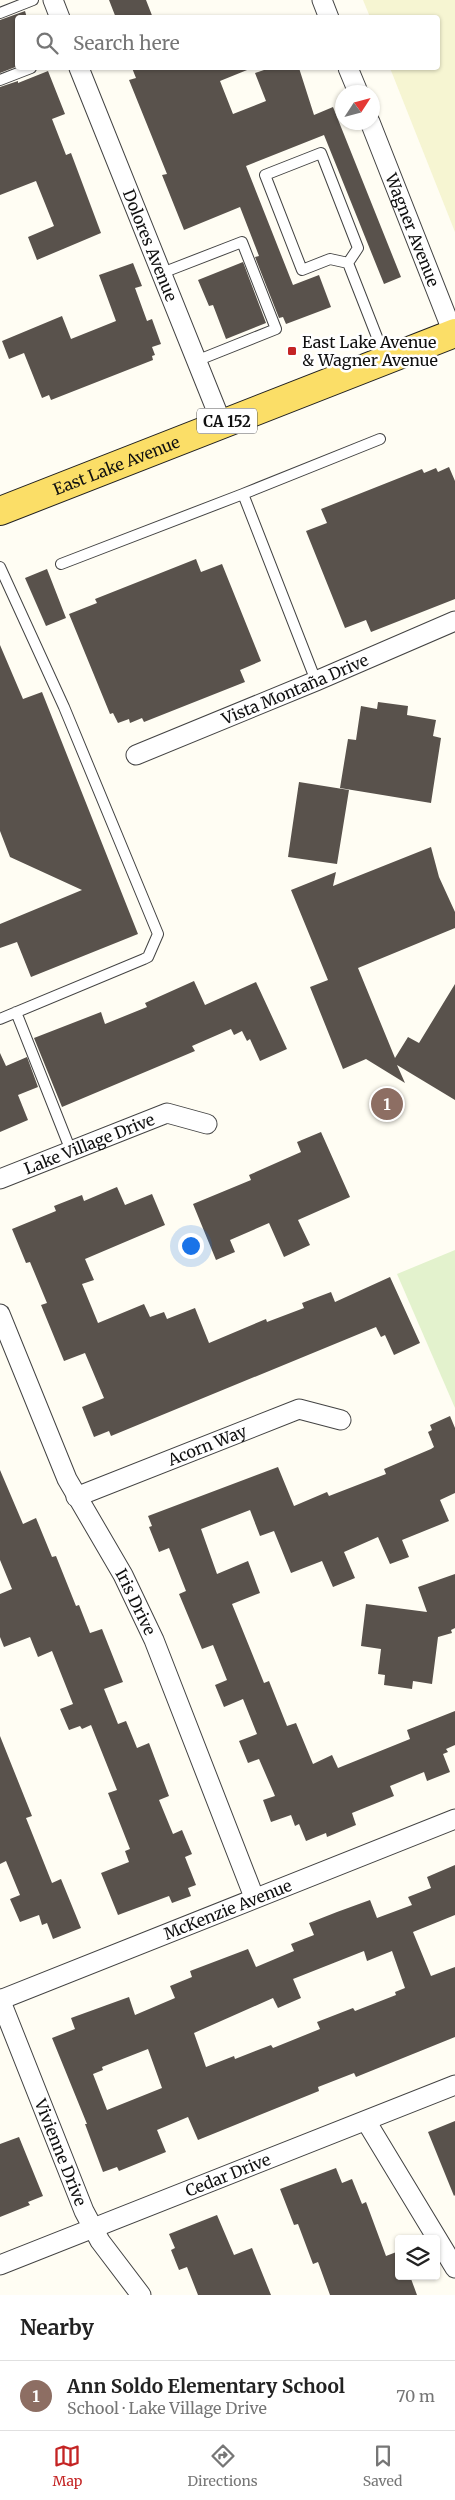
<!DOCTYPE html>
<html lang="en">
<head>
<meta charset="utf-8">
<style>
	:root { --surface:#fff; --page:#f6f6f6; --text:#222; --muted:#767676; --line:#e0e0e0; --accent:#c42424 }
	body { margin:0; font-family:Merriweather,serif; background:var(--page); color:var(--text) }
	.controls { position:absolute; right:15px; bottom:15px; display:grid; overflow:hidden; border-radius:5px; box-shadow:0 1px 4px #0004 }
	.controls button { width:45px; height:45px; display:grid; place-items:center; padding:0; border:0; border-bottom:1px solid var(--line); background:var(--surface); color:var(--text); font:25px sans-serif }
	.compass { position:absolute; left:335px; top:85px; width:45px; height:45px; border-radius:50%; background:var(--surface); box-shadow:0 1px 4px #0004; rotate:54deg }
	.you { position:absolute; left:190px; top:1245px; width:18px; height:18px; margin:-12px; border:4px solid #fff; border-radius:50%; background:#1a73e8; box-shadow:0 0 0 8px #1a73e833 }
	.badge { display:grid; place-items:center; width:32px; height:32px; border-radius:50%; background:var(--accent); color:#fff; font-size:16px; font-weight:700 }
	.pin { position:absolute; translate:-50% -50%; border:2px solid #fff; box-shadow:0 1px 5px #0006 }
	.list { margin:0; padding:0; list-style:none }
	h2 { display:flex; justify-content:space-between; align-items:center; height:65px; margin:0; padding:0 20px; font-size:21px }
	h2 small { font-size:16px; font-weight:400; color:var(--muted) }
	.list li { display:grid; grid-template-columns:32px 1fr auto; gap:15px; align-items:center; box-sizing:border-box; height:70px; padding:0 20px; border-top:1px solid var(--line) }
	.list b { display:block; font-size:19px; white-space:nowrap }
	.list p { margin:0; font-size:16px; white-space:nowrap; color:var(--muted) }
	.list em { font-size:16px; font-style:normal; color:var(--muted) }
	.icon { flex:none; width:28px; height:28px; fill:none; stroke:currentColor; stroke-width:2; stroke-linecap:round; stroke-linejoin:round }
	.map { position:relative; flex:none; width:455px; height:2295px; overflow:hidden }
	.search { position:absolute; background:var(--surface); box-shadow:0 1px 4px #0004; left:15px; right:15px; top:15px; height:55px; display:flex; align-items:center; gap:12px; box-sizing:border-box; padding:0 18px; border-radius:5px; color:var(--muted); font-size:19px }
	.sheet { height:135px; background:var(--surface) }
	nav { display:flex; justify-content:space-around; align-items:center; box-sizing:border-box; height:70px; border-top:1px solid var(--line); background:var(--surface); font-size:14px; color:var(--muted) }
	nav a { display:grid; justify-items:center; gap:2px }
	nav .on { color:var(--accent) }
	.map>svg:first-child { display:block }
	.farmland { fill:#f6f5d2 }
	.pitch { fill:#e3f2cd }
	.building { fill:#59524c; fill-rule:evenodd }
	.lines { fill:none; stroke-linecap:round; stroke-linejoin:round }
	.lane-casing { stroke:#434343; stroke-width:12 }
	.street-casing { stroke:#434343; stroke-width:21 }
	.primary-casing { stroke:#212121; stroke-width:30 }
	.lane { stroke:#fff; stroke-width:10 }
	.street { stroke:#fff; stroke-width:19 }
	.primary { stroke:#fbde67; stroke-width:28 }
	.poi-dot { fill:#c42424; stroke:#fff; stroke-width:2 }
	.labels { text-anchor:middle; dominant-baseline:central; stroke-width:5; stroke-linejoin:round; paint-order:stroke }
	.shield { fill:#fff; stroke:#585858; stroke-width:1 }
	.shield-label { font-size:15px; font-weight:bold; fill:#101010 }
	.street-label { font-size:16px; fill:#101010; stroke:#fff }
	.poi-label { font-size:16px; fill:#101010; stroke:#fff; text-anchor:start }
</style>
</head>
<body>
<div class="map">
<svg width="455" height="2295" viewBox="0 0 455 2295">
	<rect width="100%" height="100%" fill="#fffdf3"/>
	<path class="farmland" d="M363,0H455V232L390,68H438V18L370,17Z"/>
	<path class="pitch" d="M455,1250V1408L397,1274Z"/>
	<path class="building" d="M109,0H146L153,18H116Z
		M25,11L27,18H18V66L0,73V20Z
		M132,68H252L220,81L233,114L266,101L255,73L270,68H299L314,115L333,107L401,277L384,284L324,135L246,166L293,285L319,275L331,307L286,324L283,317L279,318L255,257L259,256L240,207L184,230L162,175L167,174L129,80L136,78Z
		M48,71L65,114L52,119L66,155L71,153L101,233L37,260L28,237L54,226L36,181L0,195V87L18,81V83Z
		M243,262L266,323L226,339L213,305L209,306L198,280Z
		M133,263L142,286L135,288L147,321L152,319L161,344L152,347L155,355L152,356L153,360L51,400L49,395L42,398L24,353L9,359L2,341L62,316L71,339L116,321L99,275Z
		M449,467L455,481V599L371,632L366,620L345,628L306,531L327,523L321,509L422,469L424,473L436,468L438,472Z
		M196,559L201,572L222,564L261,661L240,670L245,682L144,722L142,718L130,723L129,719L118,723L113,713L110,714L69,614L97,603L95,599Z
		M47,569L66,618L46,626L25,578Z
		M0,645L23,699L42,692L138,934L31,977L17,942L0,948V924L82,890L10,857L0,831Z
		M378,702L408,706L407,715L436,720L433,736L441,738L431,803L340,788L348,739L356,740L361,706L377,709Z
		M299,782L349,790L337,864L288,857Z
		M431,847L439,877L455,912V928L358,968L395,1058L408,1037L419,1043L455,984V1100L397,1065L405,1083L366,1059L343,1069L310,987L328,980L291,890L336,872L333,886Z
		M194,981L205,1005L256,982L287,1049L260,1061L250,1039L247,1041L242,1031L234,1035L231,1029L192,1046L195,1051L62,1107L34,1038L101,1012L105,1024L147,1007L145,1003Z
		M0,1053L6,1066L27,1057L38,1087L18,1095L28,1120L0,1132Z
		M321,1132L350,1197L298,1220L310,1245L284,1257L269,1223L230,1240L235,1252L216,1260L193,1204L251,1180L249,1175L301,1152L297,1142Z
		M117,1187L125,1205L152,1194L165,1225L85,1259L94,1280L82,1284L98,1323L144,1304L150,1317L164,1312L167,1319L195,1308L209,1343L266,1319L267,1322L304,1308L302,1303L331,1292L335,1302L390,1277L420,1343L394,1355L385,1335L381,1337L376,1327L111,1436L109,1431L94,1437L82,1407L104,1398L85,1353L64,1361L41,1305L47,1303L30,1262L26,1263L12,1229L56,1211L54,1206L82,1195L84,1201Z
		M450,1416L455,1428V1493L440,1500L449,1521L402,1540L409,1557L390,1564L378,1537L344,1552L355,1578L333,1587L322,1561L291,1573L274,1531L260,1536L250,1510L201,1529L217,1574L248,1561L260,1593L232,1604L264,1683L269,1681L287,1726L296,1723L313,1764L332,1755L338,1768L410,1739L407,1730L455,1711V1745L446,1749L448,1752L443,1754L450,1772L427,1781L424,1772L390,1786L394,1796L352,1813L356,1825L327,1837L326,1833L306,1841L299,1824L295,1826L291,1815L271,1822L263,1800L275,1796L259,1759L248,1763L239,1741L257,1734L243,1699L224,1707L215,1685L227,1680L213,1645L202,1649L179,1594L186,1591L169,1548L159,1552L149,1527L152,1526L148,1516L278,1467L294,1506L327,1492L329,1496L386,1474L384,1469L431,1449L434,1447L428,1432L432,1430L430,1425Z
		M0,1470L23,1524L36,1518L52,1557L56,1556L76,1606L79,1605L90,1633L102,1629L123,1682L104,1689L118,1724L126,1721L137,1748L149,1743L169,1796L159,1800L173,1834L182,1830L192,1854L185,1857L196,1885L188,1888L191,1896L172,1903L169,1896L118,1915L101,1873L129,1862L125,1851L130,1849L108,1793L117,1790L91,1725L82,1729L80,1726L69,1730L60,1709L73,1704L52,1651L38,1657L30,1637L4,1647L0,1637V1594L12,1589L0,1560Z
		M455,1574V1628L451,1630L452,1633L438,1637L432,1684L413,1681L412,1689L384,1685L385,1675L378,1674L381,1649L361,1646L366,1604L427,1612L418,1587Z
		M0,1736L32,1816L26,1818L52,1883L61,1879L81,1928L53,1939L47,1923L42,1925L39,1915L20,1922L10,1899L20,1895L6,1861L0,1864Z
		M455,1865V1915L413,1932L431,1976L455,1967V2037L356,2077L354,2073L318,2087L319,2091L198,2140L188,2117L157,2130L166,2152L119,2171L117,2167L103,2172L85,2124H87L52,2038L75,2029L71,2018L129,1997L135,2015L175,1998L170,1986L192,1977L190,1971L248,1949L256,1967L294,1951L291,1944L314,1935L309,1923L337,1912L370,1900L377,1918L412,1905L408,1897L431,1888L427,1877ZM364,1951L367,1961L392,1951L405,1988L395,1992L396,1995L355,2011L353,2008L317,2022L320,2029L273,2048L271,2045L235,2059L234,2056L206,2067L194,2033L273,1998L278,2008L301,1998L293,1979ZM148,2049L162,2088L107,2110L93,2074L103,2070L102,2067Z
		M455,2121V2195L454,2196L428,2132Z
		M19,2137L43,2196L28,2202L30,2205L0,2217V2144Z
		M336,2168L342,2183L352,2179L362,2204L366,2202L386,2256L399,2251V2276H410L417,2295H330L318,2262L313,2264L298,2224L294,2225L280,2189Z
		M217,2215L234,2255L252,2248L271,2295H198L187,2267L179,2270L171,2250L175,2248L169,2234Z"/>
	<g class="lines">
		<defs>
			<path id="lane" d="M0,13L33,0
				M0,80L31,68
				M321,153L358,248L348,263L330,259L302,270L265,175Z
				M348,263L386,360
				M162,273L242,242L276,329L196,361
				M61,564L243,494
				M0,567L64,707L158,934L148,957L144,959L0,1019
				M316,681L243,494L380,439
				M16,1012L71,1151"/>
			<g id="street">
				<path d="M53,0L60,18"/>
				<path d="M322,0L329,18"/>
				<path id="s1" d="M79,68L222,424"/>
				<path d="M348,68L358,92"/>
				<path id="s2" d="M370,122L455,338"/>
				<path id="s3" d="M136,755L316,681L455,621"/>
				<path id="s4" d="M0,1179L167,1113L207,1124"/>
				<path id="s5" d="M0,1314L67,1479L123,1575L154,1640L254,1897"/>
				<path id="s6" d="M76,1497L299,1409L341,1420"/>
				<path id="s7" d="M0,1999L84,2211L100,2241L141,2295"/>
				<path id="s8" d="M0,2000L455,1819"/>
				<path d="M366,2121L455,2268"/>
				<path id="s9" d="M0,2265L455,2085"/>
			</g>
			<g id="primary">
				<path id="s10" d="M0,511L455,333"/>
			</g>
		</defs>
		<use href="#lane" class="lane-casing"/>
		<use href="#street" class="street-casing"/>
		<use href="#primary" class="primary-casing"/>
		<use href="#lane" class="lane"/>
		<use href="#street" class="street"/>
		<use href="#primary" class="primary"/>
	</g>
	<rect class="poi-dot" x="287" y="346" width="10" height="10" rx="2.5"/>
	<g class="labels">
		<rect class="shield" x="197" y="408.5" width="60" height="25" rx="4"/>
		<g class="shield-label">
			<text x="227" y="421">CA 152</text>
		</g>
		<g class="street-label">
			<text stroke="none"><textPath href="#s2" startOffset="116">Wagner Avenue</textPath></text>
			<text stroke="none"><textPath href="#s1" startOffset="191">Dolores Avenue</textPath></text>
			<text stroke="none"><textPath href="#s10" startOffset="125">East Lake Avenue</textPath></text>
			<text stroke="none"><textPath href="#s3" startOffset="172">Vista Montaña Drive</textPath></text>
			<text stroke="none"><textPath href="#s4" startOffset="96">Lake Village Drive</textPath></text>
			<text stroke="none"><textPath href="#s6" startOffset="141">Acorn Way</textPath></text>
			<text stroke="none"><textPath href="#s5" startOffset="319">Iris Drive</textPath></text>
			<text stroke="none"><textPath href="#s8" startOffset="245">McKenzie Avenue</textPath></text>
			<text stroke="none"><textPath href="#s7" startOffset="165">Vivienne Drive</textPath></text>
			<text stroke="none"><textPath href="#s9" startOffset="245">Cedar Drive</textPath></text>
		</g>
		<g class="poi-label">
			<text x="302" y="342">East Lake Avenue<tspan x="302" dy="18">&amp; Wagner Avenue</tspan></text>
		</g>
	</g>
</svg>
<div class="controls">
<button><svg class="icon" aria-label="layers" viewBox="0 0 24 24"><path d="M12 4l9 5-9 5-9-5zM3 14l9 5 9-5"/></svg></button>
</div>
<svg class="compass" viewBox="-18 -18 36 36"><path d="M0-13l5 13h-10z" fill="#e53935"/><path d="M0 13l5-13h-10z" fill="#767676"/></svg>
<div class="you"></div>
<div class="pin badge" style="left:387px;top:1104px;background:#8d6e63">1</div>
<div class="search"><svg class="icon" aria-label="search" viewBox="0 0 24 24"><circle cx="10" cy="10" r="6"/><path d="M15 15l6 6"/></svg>Search here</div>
</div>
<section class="sheet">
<h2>Nearby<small></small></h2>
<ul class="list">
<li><span class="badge" style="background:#8d6e63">1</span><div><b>Ann Soldo Elementary School</b><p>School · Lake Village Drive</p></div><em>70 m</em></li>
</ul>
</section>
<nav>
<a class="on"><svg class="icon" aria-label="map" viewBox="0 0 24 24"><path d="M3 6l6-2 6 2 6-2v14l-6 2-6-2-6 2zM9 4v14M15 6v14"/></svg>Map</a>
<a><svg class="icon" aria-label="directions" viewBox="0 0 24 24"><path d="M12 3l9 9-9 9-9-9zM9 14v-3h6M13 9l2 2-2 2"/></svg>Directions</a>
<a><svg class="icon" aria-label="saved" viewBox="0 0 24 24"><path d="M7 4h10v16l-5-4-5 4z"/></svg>Saved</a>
</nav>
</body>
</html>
